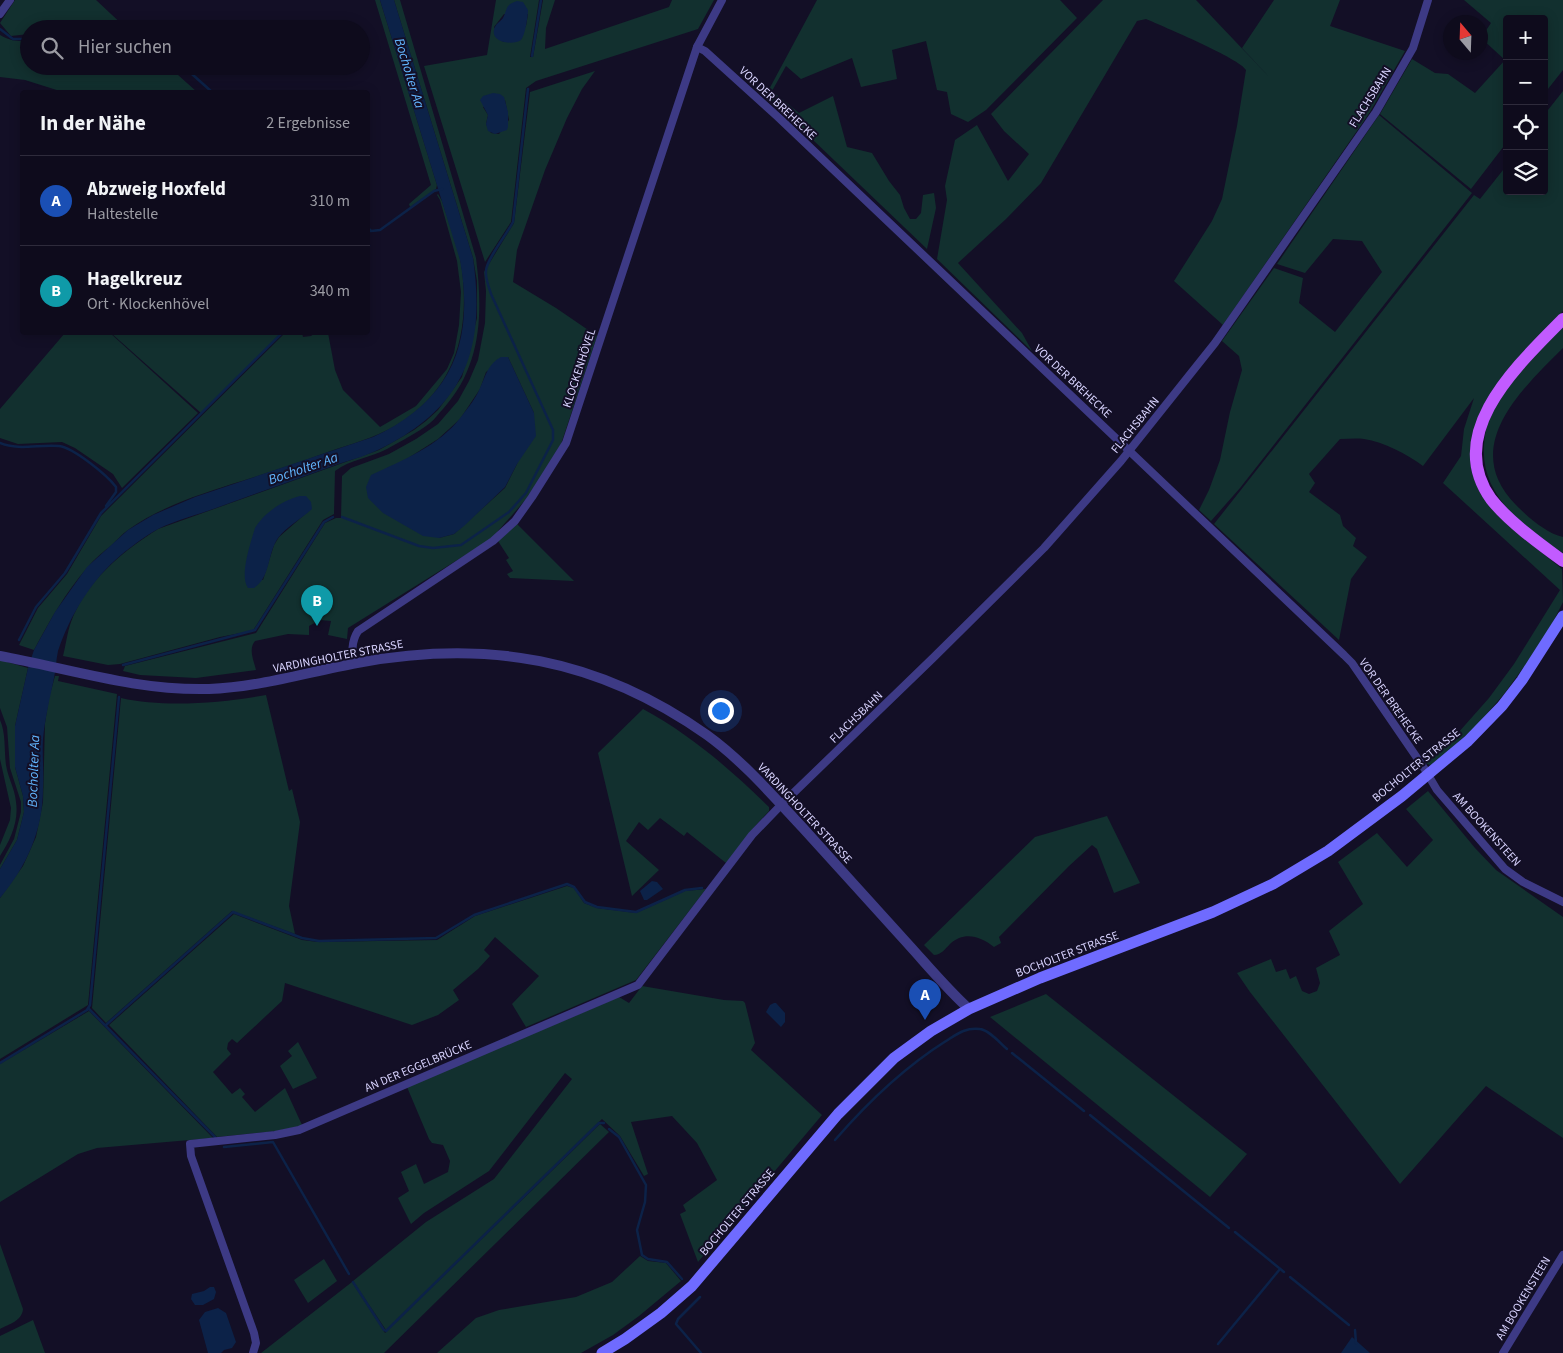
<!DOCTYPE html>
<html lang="de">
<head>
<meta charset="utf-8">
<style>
	body { margin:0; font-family:"Source Sans 3",sans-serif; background:#1c1929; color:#f1f3f6 }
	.controls { position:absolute; right:15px; top:15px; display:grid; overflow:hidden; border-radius:5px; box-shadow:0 2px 12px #0003 }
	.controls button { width:45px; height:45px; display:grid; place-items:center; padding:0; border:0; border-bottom:1px solid #2e2b3b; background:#0e0b1c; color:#f1f3f6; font:25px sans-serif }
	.compass { position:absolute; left:1443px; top:15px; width:45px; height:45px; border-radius:50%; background:#0e0b1c; box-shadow:0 2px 12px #0003; rotate:341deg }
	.you { position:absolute; left:720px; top:710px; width:18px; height:18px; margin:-12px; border:4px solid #fff; border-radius:50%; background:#1a73e8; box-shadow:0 0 0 8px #1a73e833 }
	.badge { display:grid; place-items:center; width:32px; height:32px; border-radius:50%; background:#8c9099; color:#fff; font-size:16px; font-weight:700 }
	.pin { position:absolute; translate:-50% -41px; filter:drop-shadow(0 1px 2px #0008) }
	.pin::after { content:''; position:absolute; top:26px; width:18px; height:15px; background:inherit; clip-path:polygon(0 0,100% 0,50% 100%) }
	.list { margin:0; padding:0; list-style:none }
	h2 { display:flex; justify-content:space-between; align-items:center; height:65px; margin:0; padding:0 20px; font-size:21px }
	h2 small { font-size:16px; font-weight:400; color:#9b9ba3 }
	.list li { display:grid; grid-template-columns:32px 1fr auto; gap:15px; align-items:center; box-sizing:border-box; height:90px; padding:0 20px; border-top:1px solid #2e2b3b }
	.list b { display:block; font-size:19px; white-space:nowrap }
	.list p { margin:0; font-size:16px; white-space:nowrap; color:#9b9ba3 }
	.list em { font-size:16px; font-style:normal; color:#9b9ba3 }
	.icon { flex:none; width:28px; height:28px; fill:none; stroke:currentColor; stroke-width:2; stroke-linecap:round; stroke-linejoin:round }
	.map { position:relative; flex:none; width:1563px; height:1353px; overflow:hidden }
	.search { position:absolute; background:#0e0b1c; box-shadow:0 2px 12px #0003; left:20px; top:20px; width:350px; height:55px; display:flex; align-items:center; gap:12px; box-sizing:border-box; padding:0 18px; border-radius:28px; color:#9b9ba3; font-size:19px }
	.panel { position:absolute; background:#0e0b1c; box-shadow:0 2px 12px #0003; left:20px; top:90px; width:350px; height:245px; border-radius:5px }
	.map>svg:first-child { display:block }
	.green { fill:#12302f; fill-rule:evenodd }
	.water { fill:#0c2248 }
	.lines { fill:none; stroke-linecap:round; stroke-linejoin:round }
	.stream { stroke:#0c2248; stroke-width:2.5 }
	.minor { stroke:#3d3a85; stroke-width:8 }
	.tertiary { stroke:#3d3a85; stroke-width:10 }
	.secondary { stroke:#6f6bff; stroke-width:11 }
	.primary { stroke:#c25bff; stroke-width:12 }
	.labels { text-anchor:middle; stroke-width:4; stroke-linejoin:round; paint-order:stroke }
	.street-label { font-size:12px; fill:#d9d4ff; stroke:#130f26 }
	.water-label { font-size:14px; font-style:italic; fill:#62b6ff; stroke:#130f26 }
</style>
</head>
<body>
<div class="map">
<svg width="1563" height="1353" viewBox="0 0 1563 1353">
	<rect width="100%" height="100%" fill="#130f26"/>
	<g class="green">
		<path d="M15 0H96L127 29H29V34L11 36 0 23Z"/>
		<path d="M375 0H380L437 185 436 189 410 207 409 204 431 185Z"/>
		<path d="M394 0H400L476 258C483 313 482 366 443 409 439 413 435 419 430 423 417 433 401 441 387 449 370 458 351 459 335 471L334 514 323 520 254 629 251 631 220 637 120 664 108 665 63 656C66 645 67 633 71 622 86 581 123 551 158 529L379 450 414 430 426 421 438 410 462 377 477 318V281L473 258ZM311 502V509L279 537 274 545 263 580 245 572Z"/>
		<path d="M496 0H539L530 57H533L543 0H555L546 28 545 49 669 7 672 0H714L698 29 536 81 526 88 511 222 485 262 424 66 487 55ZM504 14H528L526 26 513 42H503L494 27ZM505 100 509 120 499 134 491 133 486 124 488 115 483 107Z"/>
		<path d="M817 0H1060L1077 18 986 110 968 122 951 114 947 92 937 90 926 41 892 50 897 79 861 87 852 58 801 79 786 66 772 91 799 113 833 96 847 147 872 153 889 181 900 195 904 208 910 219H916L921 213 923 195 934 193 936 208 927 249 766 95Z"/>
		<path d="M1103 0H1196L1273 81 1242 48 1274 0H1340L1330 26 1405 51 1370 112 1223 325 1174 281 1212 221 1222 199 1237 126 1246 70C1241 59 1162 26 1146 19L1137 21 1041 183 1006 219 958 263 1022 333 1032 351 937 259 947 200 945 186 955 140 977 125 1008 181 1029 154 1004 131 991 114Z"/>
		<path d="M1464 0H1563V70L1544 94V19H1507V142L1471 189 1380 114 1412 59 1435 73 1448 74 1475 93 1505 60 1481 38 1491 23Z"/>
		<path d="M0 35C11 41 17 42 29 40V66H168L197 92H63L25 80 0 77Z"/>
		<path d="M595 71 582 89 567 118 545 170 517 250 513 282 556 308 597 336 561 444 527 498 491 539 348 628 347 639 328 635 331 621 320 620 309 626V635L288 634 255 641C248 649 254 661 256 670L196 678 140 675 123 671 125 666 256 633 325 523 336 518H341L342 476 351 468 389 454 416 439 438 424 458 401 469 381 478 360 485 323 486 291 484 272 514 223 530 92ZM508 357 534 413 517 464 505 488 454 534 439 538 387 468 402 462 438 439 460 419 480 389 486 372Z"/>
		<path d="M1563 91V311C1520 357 1436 433 1486 501 1505 527 1537 548 1562 569L1563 602 1553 622 1528 661 1504 694 1476 726 1434 764 1430 765 1425 763 1458 733 1489 698 1514 664 1560 590 1443 483 1461 456 1464 429 1474 398 1423 466C1407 454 1384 442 1364 439 1356 438 1348 439 1340 439L1309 474 1315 483 1309 492 1340 515 1343 526 1356 538 1353 546 1367 557 1351 579 1339 640 1214 524 1474 195 1480 199 1507 165V191H1544V115Z"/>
		<path d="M1379 115 1472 193 1240 488 1211 521 1199 510 1209 490 1220 460 1230 412 1242 370 1239 356 1222 341 1274 268 1303 278 1299 303 1335 332 1382 272 1362 241 1333 239 1305 273 1277 264Z"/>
		<path d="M438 194 442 201C449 223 459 247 462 270 470 335 454 391 395 426 374 438 351 444 328 452 300 462 271 472 242 481 206 492 159 507 128 530 122 534 117 540 112 545 103 552 94 559 87 568 65 593 49 622 34 650L19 645 38 608 67 574 101 516 285 333H302L303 337 311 336 315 333H328L335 370 343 390 380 427 416 406 447 369 454 353 459 325 461 292 457 261 440 200 437 195Z"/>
		<path d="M1563 326V348C1521 390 1459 447 1516 505 1528 517 1546 533 1563 537V553C1525 528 1480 496 1484 445 1485 428 1490 413 1500 398 1518 372 1541 349 1563 326Z"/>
		<path d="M110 333 198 413 122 488 113 474 75 448 62 442 18 444 0 438V409L65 333Z"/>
		<path d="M111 333H281L201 413Z"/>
		<path d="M517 524 574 581 510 578 507 574 513 571 506 560 509 558 498 541Z"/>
		<path d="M0 660 28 668 15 726V767L23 796 24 812 17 840 0 869V865L14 839 21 812V802L10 768 7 727 0 708Z"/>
		<path d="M55 676H59L58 681 117 694 88 1005 0 1059V898L23 866 36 837 43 802 45 723 49 698Z"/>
		<path d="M266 695 289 791 292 789 300 822 289 906 295 934 232 911 106 1023 92 1008 121 698C165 708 221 703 266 695Z"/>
		<path d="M643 709C691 735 730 769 769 807V811L756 825 726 863 687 832 684 836 660 818 648 830 639 822 626 841 659 870 632 896 598 753Z"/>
		<path d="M0 720C6 733 4 750 6 765 8 778 15 789 16 802 19 822 10 840 0 856V845L10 820 11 808 0 759Z"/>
		<path d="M1428 791 1475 848 1496 870 1563 917V1138L1486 1086 1400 1184 1250 992 1237 973 1271 959 1276 972 1286 969 1290 979 1296 976 1302 991 1309 994 1317 991 1320 983 1316 968 1340 955 1329 931 1363 904 1338 862 1377 833 1407 867 1433 840 1406 809Z"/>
		<path d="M1107 816 1140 883 1114 893 1097 849 1092 845 1069 866 999 937 1001 943 994 947C980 936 964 931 950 944 945 949 941 955 934 955L924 945 1035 837Z"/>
		<path d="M567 886 574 888 584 903 597 908 636 913 685 891 706 889 636 980 526 1027 512 1004 539 976 495 937 484 950 490 956 478 969 453 990 459 1000 438 1015 412 1025 285 983 282 1001 237 1043 232 1039 228 1043 227 1049 231 1054 213 1072 232 1094 240 1088 245 1094 242 1097 255 1112 285 1088 302 1125 300 1126 277 1131 217 1137 109 1025 234 914 302 940 318 942 437 940 475 916Z"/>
		<path d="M642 986 724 1000 743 1001 745 1003 755 1043 751 1050 822 1115 698 1262 680 1214 686 1211 683 1205 717 1180 697 1143 672 1116 631 1122 648 1174 644 1176 620 1136 602 1119 386 1330 353 1281 426 1222 494 1179 572 1079 565 1073 489 1171 424 1213 411 1224 398 1198 409 1191 401 1172 416 1164 424 1184 448 1172 450 1161 443 1145 432 1143 429 1139 407 1087 619 997 629 1003Z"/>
		<path d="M1046 994 1247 1154 1210 1197 990 1017Z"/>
		<path d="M89 1011 213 1138 97 1148 78 1154 0 1202V1064Z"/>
		<path d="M298 1042 317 1078 293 1089 280 1066 292 1056 288 1051Z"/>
		<path d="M600 1124 609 1132 384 1353H261L352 1282 385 1333Z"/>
		<path d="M0 1244 23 1309C22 1321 9 1324 0 1329Z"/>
		<path d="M640 1256 648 1261 666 1263 681 1281 639 1316 613 1335 581 1353H437L476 1318 499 1310 576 1297 612 1282Z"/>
		<path d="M324 1259 337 1281 308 1303 294 1280Z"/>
		<path d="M33 1320 45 1353H0V1336Z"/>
	</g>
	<g class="water">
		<path d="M380 0H394L473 258C486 349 465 407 380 449 364 457 346 461 330 467 292 481 254 494 216 508 197 515 176 520 158 529 145 536 132 546 121 555 92 579 70 615 58 651 56 660 56 669 54 678 50 698 45 718 43 739 42 755 44 772 43 788 43 830 27 866 0 898V869L17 840 24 812 23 796 15 767V726L28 668 34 650 55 612 87 567 128 530 153 515 195 497 373 437C451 401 475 343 460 260Z"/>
		<path d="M517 1 523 2 528 10C528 16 525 36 521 40 513 46 491 42 494 30 495 24 500 22 503 18 508 8 505 5 517 1Z"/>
		<path d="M493 93 500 94 504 97 508 112V127L507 130 495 134 488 131 486 124 488 115 480 100 483 96Z"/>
		<path d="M501 357H508L534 413 536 436 517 464 505 487 464 526 454 534 439 538 423 536 383 513 368 498 366 487 371 475C403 460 439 446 461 417 468 408 476 398 480 388 486 375 488 364 501 357Z"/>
		<path d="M300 496H306L311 502 312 509C301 519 286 527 278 538 267 554 271 577 254 588H248C239 576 251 542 255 528 264 513 283 500 300 496Z"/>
		<path d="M652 881 657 882 663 889 647 900H644L640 891Z"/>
		<path d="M774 1003H776L785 1013V1022L781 1027 766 1012 770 1005Z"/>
		<path d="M210 1287H214L216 1292 214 1299 203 1305H195L191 1299 192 1294 204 1291Z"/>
		<path d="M218 1308 226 1313 236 1342 232 1348 224 1350 221 1353H208L199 1320 205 1312Z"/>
		<path d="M1352 1337 1370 1353H1341Z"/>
	</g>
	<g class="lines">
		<g class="stream">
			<path d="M0 29 13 39H29"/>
			<path d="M532 56 541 0"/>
			<path d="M183 66 212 92"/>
			<path d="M368 228 371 231 380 230 434 191 442 189"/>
			<path d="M368 241 369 246 368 248"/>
			<path d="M0 443C19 451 39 444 59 446 74 448 107 475 116 487V492L106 506"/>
			<path d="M342 517 419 546 433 548 461 545 509 512 526 493 553 440V430L491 294C489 287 485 278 486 271 486 260 507 234 513 222L528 89"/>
			<path d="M19 640 36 607 65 573 101 513 283 332"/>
			<path d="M123 665 255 630 324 522 333 517"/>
			<path d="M88 1008 215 1137"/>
			<path d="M106 1025 233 912 302 938 319 941 436 938 474 915 567 884 574 887 585 902 597 907 636 912 685 890 702 888"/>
			<path d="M1012 1053 1084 1111"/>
			<path d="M0 1063 87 1010 90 1005 119 697"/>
			<path d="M1090 1115 1229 1228"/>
			<path d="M609 1129 619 1137 646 1185 645 1202 637 1230 642 1255 648 1259 667 1262 682 1279"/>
			<path d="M835 1140C868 1102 903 1068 946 1041 957 1034 966 1027 980 1029 989 1030 1000 1043 1007 1049"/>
			<path d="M224 1147 273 1142 349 1274"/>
			<path d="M1235 1232 1284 1272"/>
			<path d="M1290 1277 1349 1325"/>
			<path d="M353 1282 384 1330 386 1331 599 1123H604"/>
			<path d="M700 1297 678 1319 676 1324 701 1353"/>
			<path d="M1355 1330 1356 1343"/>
			<path d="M1218 1344 1280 1269"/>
		</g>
		<g class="minor">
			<path d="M0 14 10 0"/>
			<path d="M697 47 705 51 778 117 1344 655 1352 663 1424 768 1437 790 1505 869 1523 882 1563 902"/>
			<path d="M354 664C352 652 351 642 358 631L493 541 515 521 532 497 566 443 697 47 722 0"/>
			<path d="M253 1353 256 1343 254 1333 191 1156 190 1144 275 1135 299 1130 638 985 752 835 781 805 933 658 1044 548 1121 461 1215 343 1376 112 1413 48 1428 0"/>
			<path d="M1503 1353 1563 1255"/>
		</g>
		<path class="tertiary" d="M0 656C70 669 137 691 209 689 260 687 308 672 357 663 487 639 598 658 707 735 743 761 773 796 803 828 838 867 873 905 908 944 928 966 947 989 969 1009"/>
		<path class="secondary" d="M602 1353 625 1339 661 1313 692 1286 838 1114 894 1058 931 1031 969 1009 1040 978 1213 912 1273 884 1328 851 1402 796 1468 741 1502 706 1522 680 1563 616"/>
		<path class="primary" d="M1563 319C1520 363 1443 432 1491 499 1508 521 1541 545 1563 561"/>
	</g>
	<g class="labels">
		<g class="street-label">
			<text transform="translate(1370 97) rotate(-58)" y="4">FLACHSBAHN</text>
			<text transform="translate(778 103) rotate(43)" y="4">VOR DER BREHECKE</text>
			<text transform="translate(579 368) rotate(-72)" y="4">KLOCKENHÖVEL</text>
			<text transform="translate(1073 381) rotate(43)" y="4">VOR DER BREHECKE</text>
			<text transform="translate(1135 425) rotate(-51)" y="4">FLACHSBAHN</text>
			<text transform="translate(338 656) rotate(-11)" y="4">VARDINGHOLTER STRASSE</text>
			<text transform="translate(1391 701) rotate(55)" y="4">VOR DER BREHECKE</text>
			<text transform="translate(856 717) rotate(-44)" y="4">FLACHSBAHN</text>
			<text transform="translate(1416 765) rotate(-39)" y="4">BOCHOLTER STRASSE</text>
			<text transform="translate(805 813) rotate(47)" y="4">VARDINGHOLTER STRASSE</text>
			<text transform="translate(1487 829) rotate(48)" y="4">AM BOOKENSTEEN</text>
			<text transform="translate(1067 954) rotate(-21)" y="4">BOCHOLTER STRASSE</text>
			<text transform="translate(418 1066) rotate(-23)" y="4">AN DER EGGELBRÜCKE</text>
			<text transform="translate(737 1212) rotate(-50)" y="4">BOCHOLTER STRASSE</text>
			<text transform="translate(1523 1298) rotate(-59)" y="4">AM BOOKENSTEEN</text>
		</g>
		<g class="water-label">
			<text transform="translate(410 73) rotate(73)" y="5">Bocholter Aa</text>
			<text transform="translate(303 468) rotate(-19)" y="5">Bocholter Aa</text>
			<text transform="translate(33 771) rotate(-88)" y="5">Bocholter Aa</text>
		</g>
	</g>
</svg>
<div class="controls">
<button>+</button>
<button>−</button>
<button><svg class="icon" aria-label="locate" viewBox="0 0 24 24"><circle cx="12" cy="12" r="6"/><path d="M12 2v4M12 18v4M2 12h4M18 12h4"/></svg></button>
<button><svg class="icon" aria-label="layers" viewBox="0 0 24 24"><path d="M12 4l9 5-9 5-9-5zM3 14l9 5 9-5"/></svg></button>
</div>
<svg class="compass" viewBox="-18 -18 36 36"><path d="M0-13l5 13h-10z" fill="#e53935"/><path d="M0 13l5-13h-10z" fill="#9b9ba3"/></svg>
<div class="you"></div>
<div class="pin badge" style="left:925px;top:1020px;background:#1a4fb4">A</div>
<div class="pin badge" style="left:317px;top:626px;background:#0f9aa8">B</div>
<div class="search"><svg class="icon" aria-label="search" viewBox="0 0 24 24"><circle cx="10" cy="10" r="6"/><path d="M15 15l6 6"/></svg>Hier suchen</div>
<section class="panel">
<h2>In der Nähe<small>2 Ergebnisse</small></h2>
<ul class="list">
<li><span class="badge" style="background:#1a4fb4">A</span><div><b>Abzweig Hoxfeld</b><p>Haltestelle</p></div><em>310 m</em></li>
<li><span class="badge" style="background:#0f9aa8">B</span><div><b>Hagelkreuz</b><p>Ort · Klockenhövel</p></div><em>340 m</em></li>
</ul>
</section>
</div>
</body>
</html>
